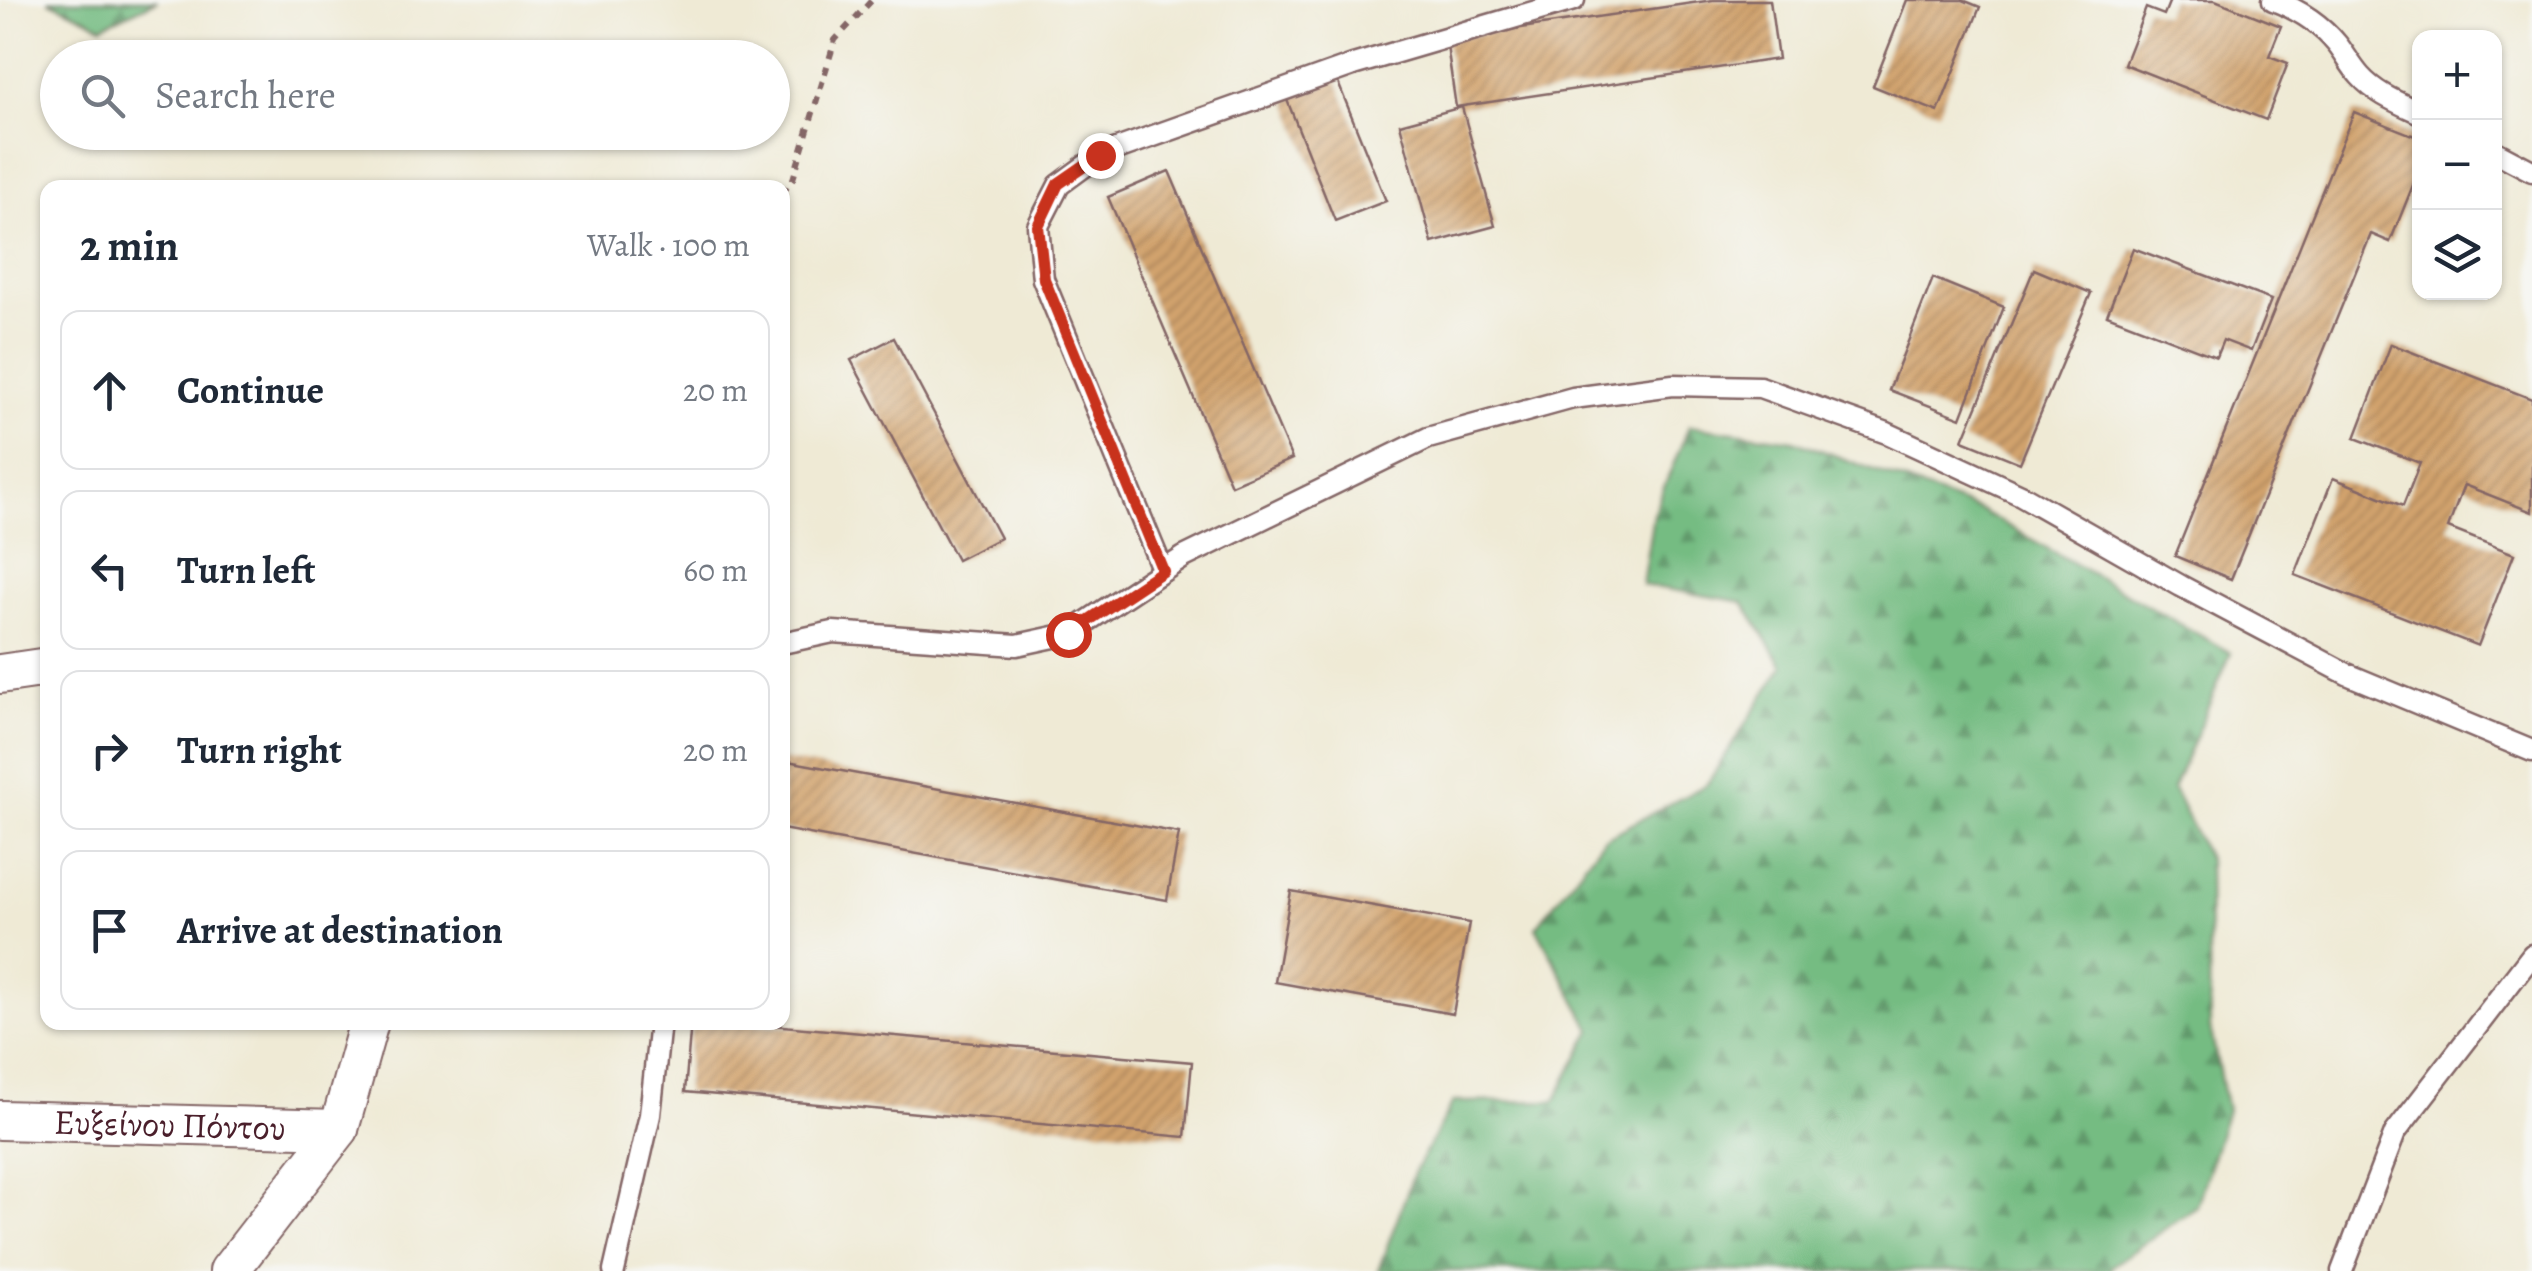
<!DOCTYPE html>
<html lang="en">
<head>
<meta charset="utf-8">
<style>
	body { margin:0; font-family:Alegreya,serif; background:#f2f2f3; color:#1f2937 }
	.controls { position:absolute; right:30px; top:30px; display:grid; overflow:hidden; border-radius:20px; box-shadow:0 2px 8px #0004 }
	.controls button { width:90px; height:90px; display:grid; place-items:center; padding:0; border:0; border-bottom:2px solid #e0e1e3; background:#fff; color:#1f2937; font:50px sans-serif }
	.stop { position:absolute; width:30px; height:30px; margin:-22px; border:8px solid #c8321e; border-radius:50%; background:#fff }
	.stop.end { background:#c8321e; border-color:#fff; box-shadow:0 2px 10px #0008 }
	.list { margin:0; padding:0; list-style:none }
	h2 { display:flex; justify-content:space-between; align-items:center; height:130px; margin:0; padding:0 40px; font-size:42px }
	h2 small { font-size:32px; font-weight:400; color:#747a83 }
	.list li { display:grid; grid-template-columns:65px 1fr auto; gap:30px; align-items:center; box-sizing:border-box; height:160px; margin:0 20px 20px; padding:0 20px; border:2px solid #e0e1e3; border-radius:20px }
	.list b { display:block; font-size:38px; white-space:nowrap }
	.list em { font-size:32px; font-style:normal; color:#747a83 }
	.icon { flex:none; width:55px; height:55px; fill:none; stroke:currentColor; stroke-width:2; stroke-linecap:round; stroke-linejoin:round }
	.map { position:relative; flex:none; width:2532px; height:1271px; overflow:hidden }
	.search { position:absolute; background:#fff; box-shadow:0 2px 8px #0004; left:40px; top:40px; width:750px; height:110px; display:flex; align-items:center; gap:25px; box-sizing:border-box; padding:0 35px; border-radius:55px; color:#747a83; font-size:38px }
	.panel { position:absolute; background:#fff; box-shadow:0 2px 8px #0004; left:40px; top:180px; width:750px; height:850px; border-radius:20px }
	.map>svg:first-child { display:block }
	.forest { fill:url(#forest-firs); stroke:#5f6e56; stroke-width:2.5 }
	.building { fill:url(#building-hatch) }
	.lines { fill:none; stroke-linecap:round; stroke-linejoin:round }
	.service-casing { stroke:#846666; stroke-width:25 }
	.minor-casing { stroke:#846666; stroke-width:42 }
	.path { stroke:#846666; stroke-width:6; stroke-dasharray:8 8; stroke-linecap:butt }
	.service { stroke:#fff; stroke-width:20 }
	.minor { stroke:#fff; stroke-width:38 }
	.route { stroke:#c8321e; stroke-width:12 }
	.labels { text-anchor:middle; stroke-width:10; stroke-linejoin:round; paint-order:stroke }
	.street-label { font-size:35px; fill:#4a1f2b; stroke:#f6f6f2 }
</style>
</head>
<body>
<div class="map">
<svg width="2532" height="1271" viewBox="0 0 2532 1271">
	<defs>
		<pattern id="forest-firs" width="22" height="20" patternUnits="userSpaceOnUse" patternTransform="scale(2.5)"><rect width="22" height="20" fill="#74bc82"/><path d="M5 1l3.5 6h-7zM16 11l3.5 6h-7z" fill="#61986b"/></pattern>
		<pattern id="building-hatch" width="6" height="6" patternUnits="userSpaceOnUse" patternTransform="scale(2.5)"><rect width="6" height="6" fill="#d1a36d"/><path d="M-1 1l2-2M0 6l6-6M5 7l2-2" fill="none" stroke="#ac845a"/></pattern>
	</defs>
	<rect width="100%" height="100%" fill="#f6f6f2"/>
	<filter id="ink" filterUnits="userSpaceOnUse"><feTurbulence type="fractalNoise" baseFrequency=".01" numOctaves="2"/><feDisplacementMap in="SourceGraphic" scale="20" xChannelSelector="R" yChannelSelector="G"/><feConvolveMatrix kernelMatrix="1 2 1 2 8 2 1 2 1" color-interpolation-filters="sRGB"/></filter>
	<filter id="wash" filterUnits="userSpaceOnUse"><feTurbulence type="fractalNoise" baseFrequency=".0048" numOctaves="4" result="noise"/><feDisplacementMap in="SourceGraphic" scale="40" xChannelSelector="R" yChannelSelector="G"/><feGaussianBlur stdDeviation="2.25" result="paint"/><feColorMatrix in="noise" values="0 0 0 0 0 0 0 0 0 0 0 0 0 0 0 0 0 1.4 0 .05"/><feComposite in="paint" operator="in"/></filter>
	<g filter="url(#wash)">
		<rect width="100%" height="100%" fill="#efead5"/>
		<g class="forest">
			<path d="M48 0H158L102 26Z"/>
			<path d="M1689 426 1794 440 1980 510 2231 653 2173 789 2208 859 2210 1027 2227 1110 2197 1206 2112 1266 2110 1271H1378L1414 1173 1453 1102 1555 1101 1592 1030 1536 927 1604 839 1707 784 1783 666 1743 602 1642 585 1653 514Z"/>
		</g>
		<g id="blocks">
			<g class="building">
				<path d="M1713 0H1770L1778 59 1456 107 1446 39Z"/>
				<path d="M1907 0H1963L1980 7 1938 112 1873 86Z"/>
				<path d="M2170 0H2215L2281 26 2269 56 2288 63 2266 120 2124 64 2146 8 2164 15Z"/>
				<path d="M1337 80 1386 201 1335 221 1287 100Z"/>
				<path d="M1462 107 1495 226 1432 243 1400 124Z"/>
				<path d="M2354 112 2420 138V168L2390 242 2371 234 2231 579 2175 556Z"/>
				<path d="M1169 171 1292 459 1231 485 1108 197Z"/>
				<path d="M2133 248 2271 300 2251 351 2223 340 2216 357 2107 315Z"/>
				<path d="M2034 269 2091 293 2020 463 1963 440Z"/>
				<path d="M1933 278 2004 307 1961 418 1889 390Z"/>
				<path d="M894 338 1000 538 957 560 851 360Z"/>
				<path d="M2391 344 2532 399V512L2464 485 2448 528 2514 554 2478 646 2295 575 2333 478 2403 506 2420 463 2355 438Z"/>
				<path d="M782 760 1179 833 1167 900 782 829Z"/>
				<path d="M1291 891 1469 923 1453 1014 1275 982Z"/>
				<path d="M691 1022H737L1192 1062 1185 1137 685 1092Z"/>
			</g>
		</g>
	</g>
	<g filter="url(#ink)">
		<use href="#blocks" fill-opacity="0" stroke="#846666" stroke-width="2.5"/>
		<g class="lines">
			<defs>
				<g id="service">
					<path d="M2273 0C2297 9 2320 23 2337 44 2345 54 2351 66 2360 76 2376 94 2399 103 2420 113"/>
					<path d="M2494 151 2532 171"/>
					<path d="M1163 571 1043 279 1038 226 1059 185 1100 155 1353 65 1574 0"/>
					<path d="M782 643 833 632 1017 645 1068 634 1184 557 1428 438 1573 398 1673 385 1760 387 1887 433 2021 495 2181 586 2347 674 2532 751"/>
					<path d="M614 1271 650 1115 660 1022"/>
					<path d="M2342 1271 2395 1133 2532 955"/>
				</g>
				<g id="minor">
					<path d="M0 674 48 667"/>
					<path id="s1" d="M0 1120 339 1129"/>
					<path d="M229 1271 339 1129 369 1022"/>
				</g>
			</defs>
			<use href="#service" class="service-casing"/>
			<use href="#minor" class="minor-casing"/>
			<path class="path" d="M782 193 793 179 835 40 872 0"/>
			<use href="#service" class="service"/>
			<use href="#minor" class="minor"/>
		</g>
	</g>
	<g class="lines" filter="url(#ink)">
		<path class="route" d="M1068 634 1163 571 1044 279 1038 226 1058 184 1100 155"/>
	</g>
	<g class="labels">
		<g class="street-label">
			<text dy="12" stroke="none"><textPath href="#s1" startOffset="170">Ευξείνου Πόντου</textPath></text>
		</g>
	</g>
</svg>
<div class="controls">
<button>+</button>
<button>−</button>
<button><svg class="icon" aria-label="layers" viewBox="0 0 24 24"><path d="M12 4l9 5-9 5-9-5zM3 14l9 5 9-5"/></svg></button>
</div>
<div class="stop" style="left:1068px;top:634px"></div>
<div class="stop end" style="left:1100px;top:155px"></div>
<div class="search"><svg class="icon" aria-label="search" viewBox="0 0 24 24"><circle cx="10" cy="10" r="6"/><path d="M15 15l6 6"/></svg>Search here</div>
<section class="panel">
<h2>2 min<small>Walk · 100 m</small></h2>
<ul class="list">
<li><svg class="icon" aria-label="ahead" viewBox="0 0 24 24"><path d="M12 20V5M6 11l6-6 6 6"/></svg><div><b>Continue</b></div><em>20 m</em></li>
<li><svg class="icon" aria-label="left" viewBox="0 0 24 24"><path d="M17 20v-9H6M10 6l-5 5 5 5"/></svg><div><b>Turn left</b></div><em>60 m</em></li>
<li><svg class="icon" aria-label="right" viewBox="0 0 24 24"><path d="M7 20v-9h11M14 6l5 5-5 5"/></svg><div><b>Turn right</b></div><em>20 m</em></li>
<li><svg class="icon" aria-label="arrive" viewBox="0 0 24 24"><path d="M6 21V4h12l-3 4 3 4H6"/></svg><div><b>Arrive at destination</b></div></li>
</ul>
</section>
</div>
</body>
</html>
